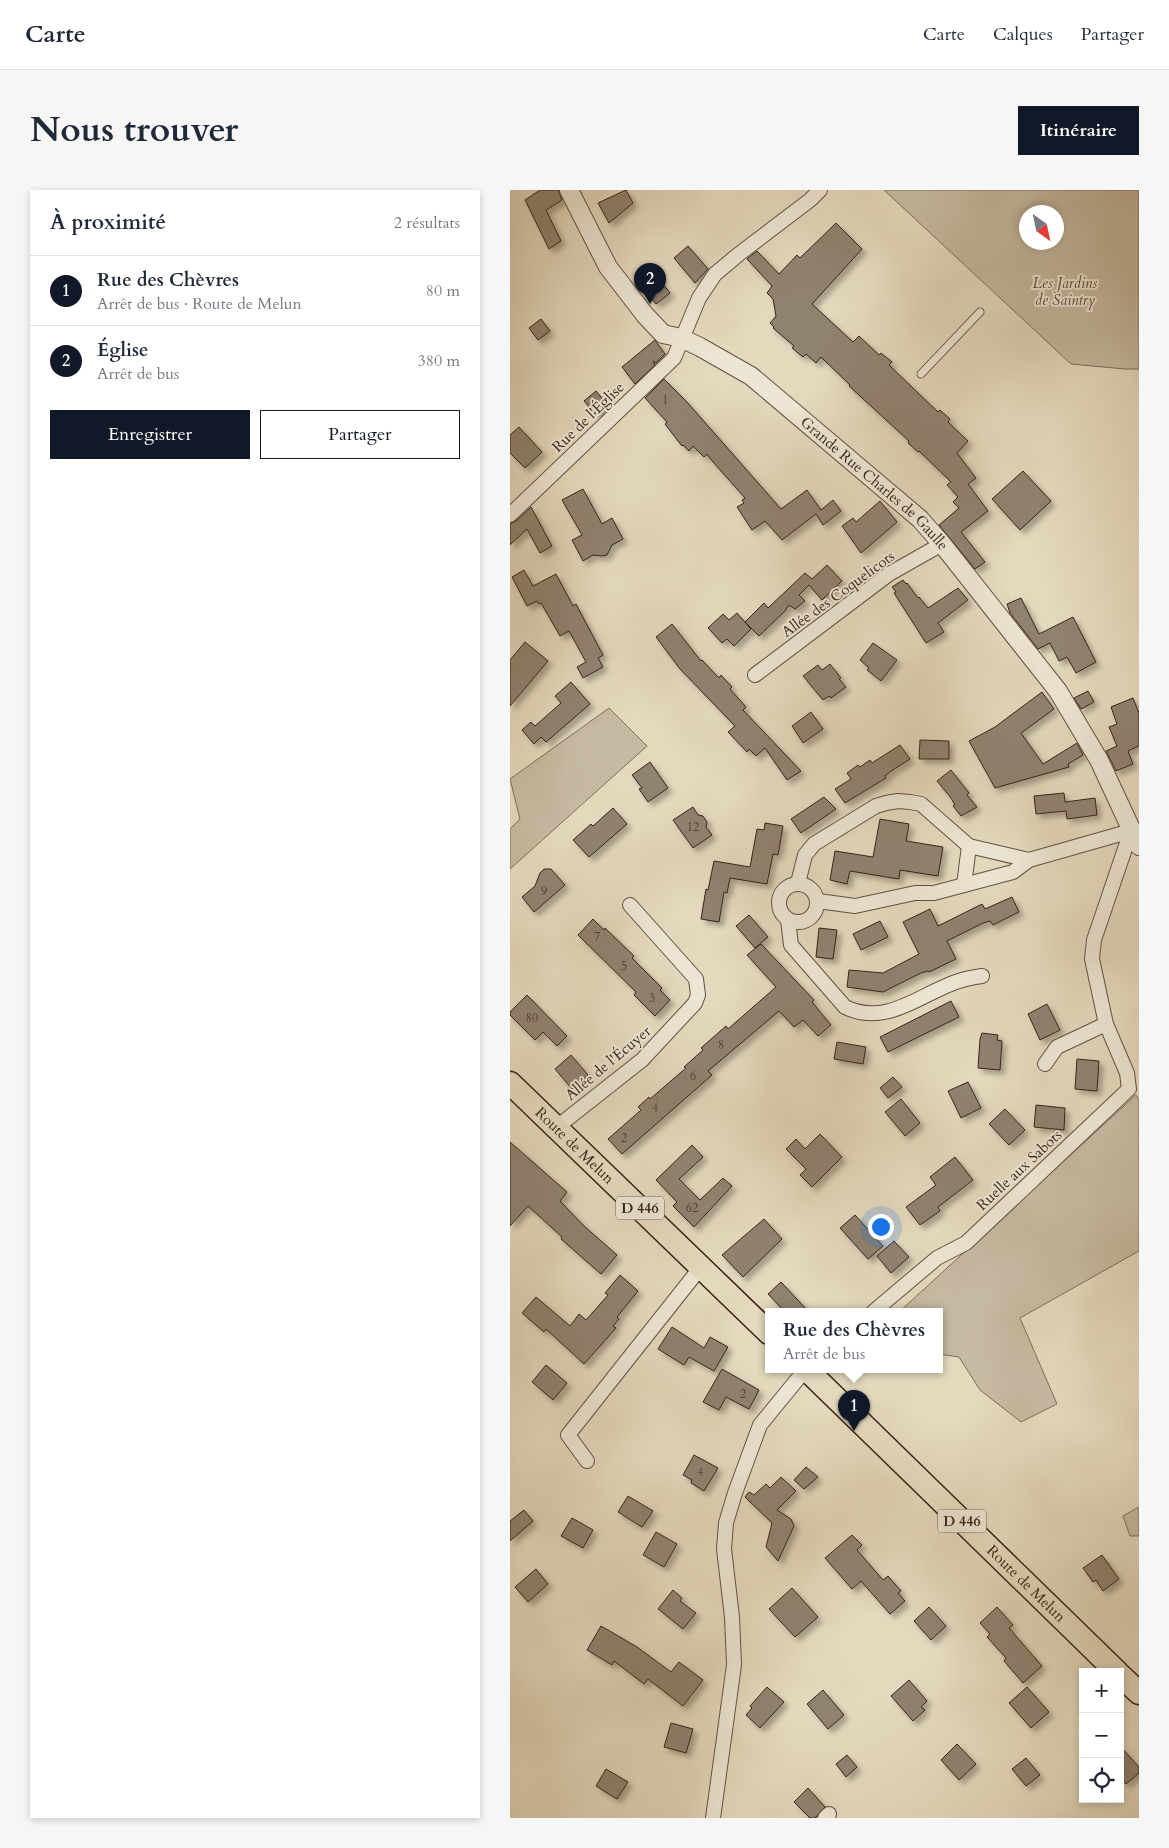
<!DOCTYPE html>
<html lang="fr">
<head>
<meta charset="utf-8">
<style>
	body { margin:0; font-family:Cardo,serif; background:#f6f6f7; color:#1f2937 }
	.controls { position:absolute; right:15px; bottom:15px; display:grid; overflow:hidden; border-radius:0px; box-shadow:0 2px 8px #0003 }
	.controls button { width:45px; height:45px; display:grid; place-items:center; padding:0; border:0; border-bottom:1px solid #e0e1e3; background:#fff; color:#1f2937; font:25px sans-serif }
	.compass { position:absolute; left:509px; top:15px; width:45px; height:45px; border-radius:50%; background:#fff; box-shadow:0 2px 8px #0003; rotate:147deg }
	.you { position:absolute; left:370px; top:1036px; width:18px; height:18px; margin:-12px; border:4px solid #fff; border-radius:50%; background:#1a73e8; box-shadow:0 0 0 8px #1a73e833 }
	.badge { display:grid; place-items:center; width:32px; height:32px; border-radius:50%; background:#111827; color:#fff; font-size:16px; font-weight:700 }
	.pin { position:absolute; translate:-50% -41px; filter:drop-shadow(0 1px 2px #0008) }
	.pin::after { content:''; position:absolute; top:26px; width:18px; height:15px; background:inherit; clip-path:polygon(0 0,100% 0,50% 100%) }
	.popup { position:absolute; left:255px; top:1118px; width:178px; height:65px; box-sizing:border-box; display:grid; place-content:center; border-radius:0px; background:#fff; filter:drop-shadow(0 1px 4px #0005); font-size:16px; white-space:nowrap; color:#747a83 }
	.popup b { font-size:19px; color:#1f2937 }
	.popup::after { content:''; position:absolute; left:50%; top:100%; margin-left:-10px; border:10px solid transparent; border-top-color:#fff }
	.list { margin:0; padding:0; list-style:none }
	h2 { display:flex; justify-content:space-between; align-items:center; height:65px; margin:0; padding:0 20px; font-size:21px }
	h2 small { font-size:16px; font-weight:400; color:#747a83 }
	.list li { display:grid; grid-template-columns:32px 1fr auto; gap:15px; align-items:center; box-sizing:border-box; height:70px; padding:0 20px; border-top:1px solid #e0e1e3 }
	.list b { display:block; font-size:19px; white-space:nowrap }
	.list p { margin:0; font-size:16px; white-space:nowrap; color:#747a83 }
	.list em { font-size:16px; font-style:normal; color:#747a83 }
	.actions { display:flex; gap:10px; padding:15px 20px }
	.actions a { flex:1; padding:11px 0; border:1px solid #111827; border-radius:0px; text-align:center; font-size:18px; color:#111827 }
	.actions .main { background:#111827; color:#fff }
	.icon { flex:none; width:28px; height:28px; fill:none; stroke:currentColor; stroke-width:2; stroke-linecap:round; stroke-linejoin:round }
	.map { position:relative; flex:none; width:629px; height:1628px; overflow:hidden; border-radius:0px }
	header { display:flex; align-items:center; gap:30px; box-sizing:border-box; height:70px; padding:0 25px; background:#fff; border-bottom:1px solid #e0e1e3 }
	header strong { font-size:24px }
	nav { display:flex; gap:28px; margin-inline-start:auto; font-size:18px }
	.intro { display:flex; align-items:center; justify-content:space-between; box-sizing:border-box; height:120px; padding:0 30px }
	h1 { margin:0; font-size:35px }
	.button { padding:12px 22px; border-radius:0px; background:#111827; color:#fff; font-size:18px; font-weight:700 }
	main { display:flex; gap:30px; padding:0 30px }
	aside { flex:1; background:#fff; border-radius:0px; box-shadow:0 2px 8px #0003 }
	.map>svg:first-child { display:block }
	.green { fill:#c6baa1; stroke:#7e6e5e; fill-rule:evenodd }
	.building { fill:#90826f; stroke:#36231a; filter:url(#shadow) }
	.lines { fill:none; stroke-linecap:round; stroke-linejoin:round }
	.service-casing { stroke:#625043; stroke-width:9 }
	.minor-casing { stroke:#625043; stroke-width:16 }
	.tertiary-casing { stroke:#625043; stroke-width:20 }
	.primary-casing { stroke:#36231a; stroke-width:25 }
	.service { stroke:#ede6d4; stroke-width:7 }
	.minor { stroke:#ede6d4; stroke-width:14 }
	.tertiary { stroke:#ede6d4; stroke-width:18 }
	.primary { stroke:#e4d9bd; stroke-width:22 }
	.labels { text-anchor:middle; stroke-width:4; stroke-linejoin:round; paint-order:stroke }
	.number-label { font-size:12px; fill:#4c3b2f }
	.shield { fill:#ede6d4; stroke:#6d5e52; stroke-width:1 }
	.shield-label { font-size:14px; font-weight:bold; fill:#36231a }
	.park-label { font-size:15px; font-style:italic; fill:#5a493c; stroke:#ede6d4 }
	.street-label { font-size:15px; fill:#36231a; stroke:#ede6d4 }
</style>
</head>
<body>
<header>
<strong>Carte</strong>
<nav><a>Carte</a><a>Calques</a><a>Partager</a></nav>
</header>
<div class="intro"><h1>Nous trouver</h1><a class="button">Itinéraire</a></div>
<main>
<aside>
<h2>À proximité<small>2 résultats</small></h2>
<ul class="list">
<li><span class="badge">1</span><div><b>Rue des Chèvres</b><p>Arrêt de bus · Route de Melun</p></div><em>80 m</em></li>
<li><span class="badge">2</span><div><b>Église</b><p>Arrêt de bus</p></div><em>380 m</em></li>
</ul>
<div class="actions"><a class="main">Enregistrer</a><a>Partager</a></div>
</aside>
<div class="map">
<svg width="629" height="1628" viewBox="0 0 629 1628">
	<defs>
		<filter id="shadow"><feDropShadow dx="4.5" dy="4.5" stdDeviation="2.5" flood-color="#0004"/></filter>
	</defs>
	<rect width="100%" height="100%" fill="#e4d9bd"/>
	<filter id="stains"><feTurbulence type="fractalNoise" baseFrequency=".004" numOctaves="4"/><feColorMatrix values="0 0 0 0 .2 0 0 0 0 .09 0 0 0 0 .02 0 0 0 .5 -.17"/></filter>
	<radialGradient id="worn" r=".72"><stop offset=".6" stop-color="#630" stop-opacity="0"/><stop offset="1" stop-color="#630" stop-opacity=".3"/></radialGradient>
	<g class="green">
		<path d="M374 0H629V179H615L561 174ZM516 22H546V52H516Z"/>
		<path d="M99 518 137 556 0 679V639L10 629 0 589Z"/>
		<path d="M626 905 629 910V1061L510 1128 547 1214 511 1232 470 1200 449 1167 429 1164V1122H389Z"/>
		<path d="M629 1317V1346H620L613 1326Z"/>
	</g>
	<g class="building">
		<path d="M30 0H48L52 10 36 20 51 51 39 59 15 10Z"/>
		<path d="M116 0 123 13 99 33 88 13Z"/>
		<path d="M326 33 352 59 302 114 343 152 349 146 369 165 371 163 382 172 379 175 428 222 430 220 440 229 438 232 458 251 447 263 466 288 458 294 478 321 451 342 475 372 465 379 429 335 449 318 443 312 448 307 437 295 441 292 409 261 408 262 398 253 399 251 339 196 340 195 311 167 306 173 296 164 293 167 282 158 284 156 263 138 264 137 260 133 266 126 263 109 257 103 262 96 237 69 247 61 269 84 287 65 290 68Z"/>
		<path d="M178 56 198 79 185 93 164 68Z"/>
		<path d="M144 83 160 103 146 114 130 94Z"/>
		<path d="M31 129 40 141 28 150 19 138Z"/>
		<path d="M145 150 155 164 146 173 143 171 145 175 125 194 112 177Z"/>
		<path d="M154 189 177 212 271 319 297 300 311 320 323 310 331 321 313 335 306 324 272 350 255 331 242 340 227 317 234 313 232 310 235 308 203 272 197 264 194 267 183 256 179 261 173 255 172 256 155 234 157 232 135 208Z"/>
		<path d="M86 201 99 217 87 226 74 211Z"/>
		<path d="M9 237 32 262 15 278 0 263V245Z"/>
		<path d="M513 281 541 311 510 340 482 309Z"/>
		<path d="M73 299 92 334 102 328 113 349 102 355 97 365 92 366 83 365 73 371 62 350 72 345 52 310Z"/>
		<path d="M370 311 387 332 351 363 332 336 343 328 346 332Z"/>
		<path d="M21 317 42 356 30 363 17 339 0 355V334L6 331Z"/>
		<path d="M317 375 332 391 312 410 299 395 289 405 295 411 285 419 279 415 276 419V420L249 446 235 432 254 413 258 418 295 383 302 389Z"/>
		<path d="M14 380 23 396 46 384 63 416 66 414 93 465 88 468 93 477 73 488 67 477 76 472 59 441 50 446 31 413 29 414 27 411 17 416 2 387Z"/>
		<path d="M393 390 396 394 397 393 408 408 409 407 418 418 448 398 458 410 428 433 434 442 416 453 384 403 386 402 382 397Z"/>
		<path d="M511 408 529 444 563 427 586 472 566 483 557 467 549 471 540 453 528 459 500 423 497 414Z"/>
		<path d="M227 423 241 439 224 456 217 449 212 453 198 438 213 424 219 430Z"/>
		<path d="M162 434 191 471 192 470 209 488 211 485 222 497 220 499 236 517 233 520 291 581 277 590 255 558 246 566 239 559 237 562 218 542 225 536 170 479 146 447Z"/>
		<path d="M15 452 38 471 0 516V470Z"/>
		<path d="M363 453 387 470 371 491 357 480 359 478 350 470Z"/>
		<path d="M320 474 331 488 329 489 336 497 321 508 319 506 313 510 293 486 308 475 312 480Z"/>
		<path d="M61 492 80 514 36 552 31 547 24 554 12 540 21 532 25 536 51 513 45 506Z"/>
		<path d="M578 501 584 512 571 519 564 508Z"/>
		<path d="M532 502 544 519 511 543 533 574 567 553 573 565 558 574 559 577 485 598 459 551 485 537Z"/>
		<path d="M623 508 629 523V556L618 561 623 574 606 581 596 561 607 556 599 537 607 534 601 517Z"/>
		<path d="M301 522 313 539 293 553 282 536Z"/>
		<path d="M410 550 439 551V569H409Z"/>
		<path d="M390 555 400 569 381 581 375 586 376 588 335 613 325 599 341 589 337 583 348 575 350 577 360 570 362 573Z"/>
		<path d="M140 572 158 598 138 612 129 599 132 598 122 585Z"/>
		<path d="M441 580 459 603 457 605 467 617 451 626 443 616 445 615 441 608 427 591Z"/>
		<path d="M554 603 555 612 585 608 587 625 557 629 556 621 526 624 524 606Z"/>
		<path d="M314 607 326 619 291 643 281 629Z"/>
		<path d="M183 617 188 625 193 626 197 632 196 637 202 645 183 658 163 630Z"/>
		<path d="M103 618 117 634 79 667 63 650 81 634 83 636Z"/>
		<path d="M370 629 399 634 396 651 433 657 428 686 390 680 389 689 340 681 337 694 320 690 325 661 363 667Z"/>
		<path d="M255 633 273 636 268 665 263 664 257 694 220 688 217 703 214 702 209 732 191 729 196 699 198 700 204 671 240 677 247 639 254 640Z"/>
		<path d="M34 679H41L55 695 24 722 12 707 25 696 30 683Z"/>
		<path d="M502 707 509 722 483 735 480 731 473 733 437 751 446 769 419 782 418 781 411 783 373 802 337 797 339 780 373 783 409 764 393 732 420 719 428 736 472 714 475 719Z"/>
		<path d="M239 725 258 747 245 758 226 736Z"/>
		<path d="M83 729 94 740 95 738 124 766 122 768 152 798 150 800 160 810 145 826 124 805 126 802 68 745Z"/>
		<path d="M370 731 378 747 351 760 343 744Z"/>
		<path d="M309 738 327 740 323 769 306 767Z"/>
		<path d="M251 754 304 810 302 812 321 835 308 846 293 830 284 837 269 821 198 881 202 885 112 964 98 949 131 920 128 917 139 907 140 909 176 878 174 877 193 860 191 858 216 836 218 839 266 797 237 765Z"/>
		<path d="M17 805 57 846 47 856 33 842 25 850 0 825V822Z"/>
		<path d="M441 811 449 827 378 862 370 847Z"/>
		<path d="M537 814 550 840 530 850 518 824Z"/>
		<path d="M472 843 488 845 487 850 492 851 490 880 468 878 470 849Z"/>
		<path d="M327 852 356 857 353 874 324 869Z"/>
		<path d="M61 865 78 885 62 899 45 879Z"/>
		<path d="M567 869 589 871 587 901 565 899Z"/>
		<path d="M383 887 392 897 378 908 370 898Z"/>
		<path d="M458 892 471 918 451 928 438 901Z"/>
		<path d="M391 909 410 933 395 946 375 922Z"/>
		<path d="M526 915 555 918 554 940 524 937Z"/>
		<path d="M495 919 515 940 499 955 479 934Z"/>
		<path d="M310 944 332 967 302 997 290 985 296 979 276 959 286 949 295 959Z"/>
		<path d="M0 952 57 1002 50 1011 74 1036 107 1065 91 1084 51 1049 52 1047 18 1016 0 1036Z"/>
		<path d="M182 955 193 967 169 989 190 1010 213 988 222 996 184 1037 163 1016 167 1012 146 990Z"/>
		<path d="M445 967 463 990 428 1017 430 1021 410 1035 396 1017 426 995 420 987Z"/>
		<path d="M345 1025 373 1056 358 1069 330 1038Z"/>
		<path d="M254 1029 272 1049 233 1087 212 1065Z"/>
		<path d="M384 1051 399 1067 381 1083 367 1066Z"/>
		<path d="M110 1085 128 1101 107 1127 109 1129 103 1136 106 1138 74 1174 36 1139 34 1142 12 1123 26 1107 60 1136 69 1124 76 1130 98 1105 95 1103Z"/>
		<path d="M271 1092 299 1122H275L258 1104Z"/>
		<path d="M162 1137 194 1158 200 1147 218 1157 204 1181 179 1167 174 1175 148 1159Z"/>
		<path d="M36 1175 57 1193 43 1210 22 1192Z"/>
		<path d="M212 1179 249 1200 239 1219 216 1207 209 1220 193 1212Z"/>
		<path d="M184 1265 208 1278 194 1301 181 1293 182 1290 173 1285Z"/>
		<path d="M296 1277 308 1287 294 1299 284 1290Z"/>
		<path d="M271 1287 286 1301 267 1320 281 1329 284 1336 268 1371 256 1357 262 1333 235 1307 239 1302 244 1305 256 1294 260 1298Z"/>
		<path d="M118 1306 143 1321 132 1337 108 1322Z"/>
		<path d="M14 1320 23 1331 0 1351V1331Z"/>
		<path d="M62 1328 83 1340 73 1358 51 1346Z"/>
		<path d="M146 1342 167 1354 154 1377 133 1365Z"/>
		<path d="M342 1345 352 1355 347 1360 373 1390 378 1386 391 1401 388 1403 395 1411 380 1424 351 1391 342 1399 315 1368Z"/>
		<path d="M592 1365 609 1389 593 1401 586 1390 583 1392 573 1378Z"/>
		<path d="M26 1379 38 1394 18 1412 5 1397Z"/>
		<path d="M282 1398 308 1427 285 1447 259 1419Z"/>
		<path d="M163 1400 172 1408 170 1411 186 1423 173 1439 148 1419Z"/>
		<path d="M419 1417 436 1436 421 1450 404 1431Z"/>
		<path d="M487 1417 503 1435 499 1438 532 1476 513 1493 494 1471 496 1468 477 1447 480 1444 470 1433Z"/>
		<path d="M91 1436 127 1457 161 1482 169 1472 193 1490 173 1516 138 1489 134 1494 104 1471 102 1475 77 1460Z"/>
		<path d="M399 1490 417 1511 411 1517 415 1520 403 1531 381 1506Z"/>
		<path d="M257 1497 274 1512 250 1538 236 1525 242 1518 240 1516Z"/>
		<path d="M517 1497 539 1522 521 1538 499 1513Z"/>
		<path d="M313 1500 334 1525 318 1539 297 1514Z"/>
		<path d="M161 1533 183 1539 176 1563 154 1557Z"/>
		<path d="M447 1554 466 1574 449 1590 431 1570Z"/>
		<path d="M610 1556 629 1577V1583L616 1594 610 1587Z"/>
		<path d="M337 1565 347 1577 336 1587 326 1574Z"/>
		<path d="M516 1568 530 1585 516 1596 502 1579Z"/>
		<path d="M96 1579 118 1592 107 1609 86 1596Z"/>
		<path d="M298 1598 315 1617 305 1628H300L284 1612Z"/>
	</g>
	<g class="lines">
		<defs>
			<path id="service" d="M411 184 470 122"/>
			<g id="minor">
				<path d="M0 325 164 168 189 108 205 84 229 64 300 10 310 0"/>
				<path d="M245 485 379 384 432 354"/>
				<path d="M288 693 295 665 304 654 366 616 376 613 388 611 400 612 411 614 459 656 519 670 621 641"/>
				<circle cx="288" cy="713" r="19"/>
				<path d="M454 695 459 656"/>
				<path d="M308 711 345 716 405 703H424L503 682 519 670"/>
				<path d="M278 730 281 755 335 817C378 838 413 801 452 790 459 788 465 787 472 786"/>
				<path d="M535 874 547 857 596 834"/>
				<path d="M47 937 132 870 185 813 188 805 186 789 120 715"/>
				<path d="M363 1122 427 1068 456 1053 619 899 617 883 596 834 582 769 584 750 621 641"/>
				<path d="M77 1271 58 1245 191 1077"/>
				<path d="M203 1628 224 1475 222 1427 214 1359 216 1333 225 1303 250 1235 295 1180"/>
				<path d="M315 1628 319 1624"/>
			</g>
			<g id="tertiary">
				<path id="s1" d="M59 0 98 77 135 125 153 144 171 148 190 157 241 186 410 329 432 354 548 501 589 570 629 656"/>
			</g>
			<g id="primary">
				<path id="s2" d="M0 893 259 1143"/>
				<path id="s3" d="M297 1180 607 1482"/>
				<path d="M610 1485 629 1503"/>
			</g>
		</defs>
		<use href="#service" class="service-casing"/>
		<use href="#minor" class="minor-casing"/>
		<use href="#tertiary" class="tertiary-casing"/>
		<use href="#primary" class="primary-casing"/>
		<use href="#service" class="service"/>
		<use href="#minor" class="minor"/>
		<use href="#tertiary" class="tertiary"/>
		<use href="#primary" class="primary"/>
	</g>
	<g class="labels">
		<g class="number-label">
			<text x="155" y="214">1</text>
			<text x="183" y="641">12</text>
			<text x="34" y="705">9</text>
			<text x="87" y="751">7</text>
			<text x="114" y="780">5</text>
			<text x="142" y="812">3</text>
			<text x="22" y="832">80</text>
			<text x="211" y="859">8</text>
			<text x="183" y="890">6</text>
			<text x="145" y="922">4</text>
			<text x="114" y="952">2</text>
			<text x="182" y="1022">62</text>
			<text x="233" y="1208">2</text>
			<text x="190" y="1286">4</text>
		</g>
		<g class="shield">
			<rect x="106" y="1006.5" width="48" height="23" rx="4"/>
			<rect x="428" y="1319.5" width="48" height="23" rx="4"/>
		</g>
		<g class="shield-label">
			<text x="130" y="1023">D 446</text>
			<text x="452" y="1336">D 446</text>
		</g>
		<g class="park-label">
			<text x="555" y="98">Les Jardins<tspan x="555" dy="17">de Saintry</tspan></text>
		</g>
		<g class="street-label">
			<text transform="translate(78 227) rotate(-44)" y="5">Rue de l'Église</text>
			<text dy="5" stroke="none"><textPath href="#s1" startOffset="435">Grande Rue Charles de Gaulle</textPath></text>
			<text transform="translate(328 404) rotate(-36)" y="5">Allée des Coquelicots</text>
			<text transform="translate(98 873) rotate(-40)" y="5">Allée de l'Écuyer</text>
			<text dy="5" stroke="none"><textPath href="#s2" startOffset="90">Route de Melun</textPath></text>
			<text transform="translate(509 980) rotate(-43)" y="5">Ruelle aux Sabots</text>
			<text dy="5" stroke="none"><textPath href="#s3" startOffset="306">Route de Melun</textPath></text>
		</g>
	</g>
	<rect width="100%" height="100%" filter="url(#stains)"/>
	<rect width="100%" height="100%" fill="url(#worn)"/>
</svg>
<div class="controls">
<button>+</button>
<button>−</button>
<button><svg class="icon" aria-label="locate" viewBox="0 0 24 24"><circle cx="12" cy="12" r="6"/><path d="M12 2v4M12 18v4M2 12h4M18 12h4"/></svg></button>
</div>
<svg class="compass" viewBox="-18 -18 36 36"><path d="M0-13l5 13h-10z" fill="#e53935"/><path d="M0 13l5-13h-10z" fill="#747a83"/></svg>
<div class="you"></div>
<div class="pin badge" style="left:344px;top:1241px">1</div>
<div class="popup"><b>Rue des Chèvres</b>Arrêt de bus</div>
<div class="pin badge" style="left:140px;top:114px">2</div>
</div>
</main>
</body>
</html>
